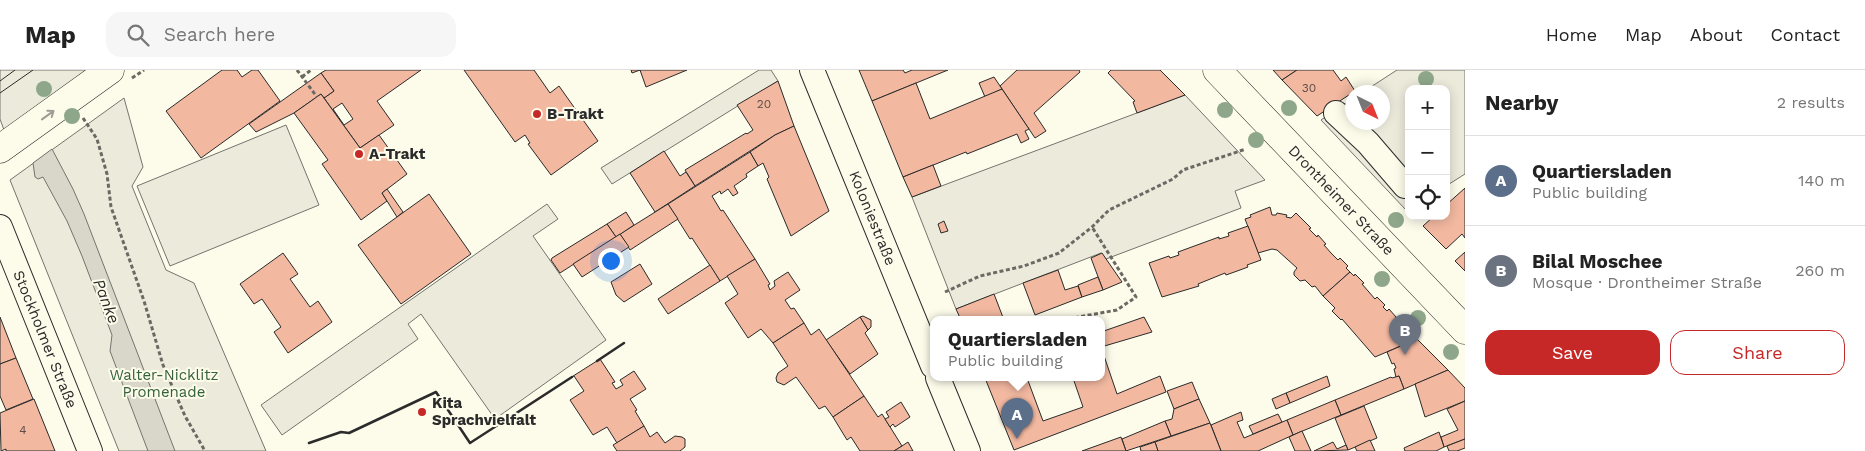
<!DOCTYPE html>
<html lang="en">
<head>
<meta charset="utf-8">
<style>
	body { margin:0; font-family:"Work Sans",sans-serif; background:#f6f6f6; color:#222 }
	.controls { position:absolute; right:15px; top:15px; display:grid; overflow:hidden; border-radius:10px; box-shadow:0 2px 12px #0003 }
	.controls button { width:45px; height:45px; display:grid; place-items:center; padding:0; border:0; border-bottom:1px solid #e0e0e0; background:#fff; color:#222; font:25px sans-serif }
	.compass { position:absolute; left:1345px; top:15px; width:45px; height:45px; border-radius:50%; background:#fff; box-shadow:0 2px 12px #0003; rotate:137deg }
	.you { position:absolute; left:610px; top:190px; width:18px; height:18px; margin:-12px; border:4px solid #fff; border-radius:50%; background:#1a73e8; box-shadow:0 0 0 8px #1a73e833 }
	.badge { display:grid; place-items:center; width:32px; height:32px; border-radius:50%; background:#c62828; color:#fff; font-size:16px; font-weight:700 }
	.pin { position:absolute; translate:-50% -41px; filter:drop-shadow(0 1px 2px #0008) }
	.pin::after { content:''; position:absolute; top:26px; width:18px; height:15px; background:inherit; clip-path:polygon(0 0,100% 0,50% 100%) }
	.popup { position:absolute; left:930px; top:246px; width:175px; height:65px; box-sizing:border-box; display:grid; place-content:center; border-radius:10px; background:#fff; filter:drop-shadow(0 1px 4px #0005); font-size:16px; white-space:nowrap; color:#767676 }
	.popup b { font-size:19px; color:#222 }
	.popup::after { content:''; position:absolute; left:50%; top:100%; margin-left:-10px; border:10px solid transparent; border-top-color:#fff }
	.list { margin:0; padding:0; list-style:none }
	h2 { display:flex; justify-content:space-between; align-items:center; height:65px; margin:0; padding:0 20px; font-size:21px }
	h2 small { font-size:16px; font-weight:400; color:#767676 }
	.list li { display:grid; grid-template-columns:32px 1fr auto; gap:15px; align-items:center; box-sizing:border-box; height:90px; padding:0 20px; border-top:1px solid #e0e0e0 }
	.list b { display:block; font-size:19px; white-space:nowrap }
	.list p { margin:0; font-size:16px; white-space:nowrap; color:#767676 }
	.list em { font-size:16px; font-style:normal; color:#767676 }
	.actions { display:flex; gap:10px; padding:15px 20px }
	.actions a { flex:1; padding:11px 0; border:1px solid #c62828; border-radius:15px; text-align:center; font-size:18px; color:#c62828 }
	.actions .main { background:#c62828; color:#fff }
	.icon { flex:none; width:28px; height:28px; fill:none; stroke:currentColor; stroke-width:2; stroke-linecap:round; stroke-linejoin:round }
	.map { position:relative; flex:none; width:1465px; height:381px; overflow:hidden }
	header { display:flex; align-items:center; gap:30px; box-sizing:border-box; height:70px; padding:0 25px; background:#fff; border-bottom:1px solid #e0e0e0 }
	header strong { font-size:24px }
	nav { display:flex; gap:28px; margin-inline-start:auto; font-size:18px }
	.search { width:350px; height:45px; background:#f6f6f6; display:flex; align-items:center; gap:12px; box-sizing:border-box; padding:0 18px; border-radius:15px; color:#767676; font-size:19px }
	main { display:flex }
	aside { flex:1; background:#fff }
	.map>svg:first-child { display:block }
	.green { fill:#ecebdb; stroke:#74746e }
	.parking { fill:#eceadb; stroke:#74746e }
	.water { fill:#d8d7c9; stroke:#74746e }
	.building { fill:#f2b8a0; stroke:#2b2b2b; fill-rule:evenodd }
	.lines { fill:none; stroke-linecap:round; stroke-linejoin:round }
	.minor-casing { stroke:#2b2b2b; stroke-width:26 }
	.major-casing { stroke:#2b2b2b; stroke-width:29 }
	.path { stroke:#6a6964; stroke-width:3; stroke-dasharray:4 2.5; stroke-linecap:butt }
	.minor { stroke:#fdfbea; stroke-width:24 }
	.major { stroke:#fdfbea; stroke-width:28 }
	.tram { stroke:#2b2b2b; stroke-width:1 }
	.wall { stroke:#2b2b2b; stroke-width:2.5 }
	.tree { fill:#8ea78a }
	.oneway { stroke:#9e9d94 }
	.poi-dot { fill:#c62828; stroke:#fdfbea; stroke-width:2 }
	.labels { text-anchor:middle; stroke-width:4; stroke-linejoin:round; paint-order:stroke }
	.number-label { font-size:12px; fill:#5d4e48 }
	.poi-label { font-size:15px; font-weight:bold; fill:#2b2b2b; stroke:#fdfbea; text-anchor:start }
	.street-label { font-size:15px; fill:#2b2b2b; stroke:#fdfbea }
	.park-label { font-size:15px; fill:#34623c; stroke:#fdfbea }
	.water-label { font-size:16px; font-style:italic; fill:#2b2b2b; stroke:#fdfbea }
</style>
</head>
<body>
<header>
<strong>Map</strong>
<div class="search"><svg class="icon" aria-label="search" viewBox="0 0 24 24"><circle cx="10" cy="10" r="6"/><path d="M15 15l6 6"/></svg>Search here</div>
<nav><a>Home</a><a>Map</a><a>About</a><a>Contact</a></nav>
</header>
<main>
<div class="map">
<svg width="1465" height="381" viewBox="0 0 1465 381">
	<rect width="100%" height="100%" fill="#fdfbea"/>
	<g class="green">
		<path d="M0 0H87L4 60 0 49Z"/>
		<path d="M1185 25 1265 110 1235 121 1241 138 1106 189 1101 183 956 239 912 127Z"/>
		<path d="M124 28 143 97 132 116 166 200 194 213 266 381H119L10 110Z"/>
		<path d="M547 134 558 149 533 166 606 270 495 349 421 244 408 254 418 269 282 365 261 335Z"/>
	</g>
	<g class="parking">
		<path d="M759 0H771L778 11 612 114 601 98Z"/>
		<path d="M1397 0H1465V104L1446 116V19H1409V139L1406 140 1321 50 1352 29V52H1382V22H1363Z"/>
		<path d="M286 55 319 135 170 196 137 116Z"/>
	</g>
	<path class="water" d="M52 79 73 119 84 144 175 381H148L110 281 112 265 82 186 67 151 43 107 38 109 35 107 33 93Z"/>
	<g class="building">
		<path d="M222 0H237L242 7 252 0H258L280 31 201 88 166 41Z"/>
		<path d="M326 0H421L377 31 394 55 360 78 324 28 334 21 321 3ZM342 33 353 49 344 55 333 39Z"/>
		<path d="M464 0H534L550 23 559 16 598 71 551 105 528 74 530 73 525 65 515 72Z"/>
		<path d="M631 0H687L646 17 640 0 632 3Z"/>
		<path d="M859 0H903L905 3 912 0H948L872 31Z"/>
		<path d="M1017 0H1079L1080 2 1034 43 1046 61 1035 68 1000 16Z"/>
		<path d="M1111 0H1160L1185 25 1137 43 1133 32 1135 31 1108 3Z"/>
		<path d="M1273 0H1297L1282 10Z"/>
		<path d="M1297 0H1333L1341 11 1346 7 1355 21 1317 46 1282 10Z"/>
		<path d="M321 3 334 21 324 28 321 24 294 43 256 62 249 54Z"/>
		<path d="M994 7 1002 19 985 27 979 13Z"/>
		<path d="M778 11 794 56 775 65 695 116 685 100 746 63 747 64 753 60 737 35Z"/>
		<path d="M916 13 930 49 1002 19 1029 59 1025 61 1029 69 1021 73 1017 64 967 84 966 82 903 107 872 31Z"/>
		<path d="M321 24 360 78 379 65 407 104 382 123 387 131 361 150 322 94 328 90 294 43Z"/>
		<path d="M794 56 829 141 791 166 767 109 769 107 763 93 758 96 750 82 775 65Z"/>
		<path d="M664 81 680 106 686 102 695 116 655 142 630 103Z"/>
		<path d="M750 82 758 96 746 104 747 107 734 116 738 123 733 126 728 119 721 124 720 121 712 126 721 141 723 140 755 189 720 211 692 168 690 169 668 134Z"/>
		<path d="M933 95 941 116 912 127 903 107Z"/>
		<path d="M1465 118V168L1462 164 1446 179 1423 156 1434 146H1446V135Z"/>
		<path d="M387 119 403 142 397 147 382 123Z"/>
		<path d="M429 124 471 184 401 234 358 175Z"/>
		<path d="M668 134 678 149 630 180 620 164Z"/>
		<path d="M1270 137 1272 145H1276L1277 143 1287 145 1286 147 1291 148 1296 143 1311 158 1309 159 1317 167 1318 165 1326 174 1324 175 1331 183 1338 190 1340 188 1348 196 1346 198 1350 202 1323 226 1315 216 1312 217 1305 210 1300 211 1294 205V202L1297 198 1277 180 1272 179 1258 183 1245 149 1251 147 1250 145Z"/>
		<path d="M626 142 634 155 616 167 607 154Z"/>
		<path d="M944 151 948 161 941 163 938 154Z"/>
		<path d="M607 154 616 167 560 203 551 190 552 188Z"/>
		<path d="M1248 156 1261 190 1247 195 1248 197 1240 200 1226 205 1225 203 1198 214 1199 216 1162 227 1149 193 1169 186 1170 188 1179 185 1178 182 1219 167V169L1229 166 1228 163Z"/>
		<path d="M620 164 629 177 582 207 573 194Z"/>
		<path d="M1465 182V201L1455 191Z"/>
		<path d="M283 183 298 204 290 209 310 237 318 231 332 252 288 283 274 262 281 257 262 229 254 234 240 214Z"/>
		<path d="M1102 183 1122 212 1103 220 1091 188Z"/>
		<path d="M755 189 770 214 768 215 770 220 775 216 774 211 788 202 800 220 785 230 791 239 794 238 804 253 773 273 761 259 748 268 725 233 738 224 727 206Z"/>
		<path d="M640 194 652 214 624 232 616 225 611 212Z"/>
		<path d="M710 195 720 211 668 244 658 229Z"/>
		<path d="M1058 200 1065 220 1078 216 1082 227 1035 245 1023 213Z"/>
		<path d="M1350 202 1354 206 1355 204 1364 213 1362 214 1375 229 1377 227 1385 235 1383 237 1387 241 1389 239 1396 247 1395 248 1400 254 1401 252 1417 269 1375 287 1342 249 1341 250 1332 241 1335 238 1323 226Z"/>
		<path d="M1098 207 1103 220 1082 227 1078 215Z"/>
		<path d="M994 224 1004 250H961L956 239Z"/>
		<path d="M863 246 871 250V257L868 260 860 247Z"/>
		<path d="M0 247 16 288 0 294Z"/>
		<path d="M860 247 868 260 865 263 878 284 850 304 826 270Z"/>
		<path d="M1144 247 1152 262 1101 277 1117 324 1160 306 1166 322 1014 380 985 308H1027L1043 351 1083 337 1073 308H1101V262Z"/>
		<path d="M804 253 811 265 819 259 864 326 833 347 825 336 819 339 796 307 784 315 777 312 776 308 778 303 788 296 773 273Z"/>
		<path d="M1417 269 1448 300 1404 319 1399 306 1396 307 1394 299 1396 298 1394 293 1392 294 1387 282Z"/>
		<path d="M16 288 33 329 6 340 0 326V294Z"/>
		<path d="M600 289 615 312 612 313 616 319 623 315 620 310 634 301 646 319 630 329 637 340 635 341 644 356 617 373 607 357 593 365 570 330 584 321 574 306 570 308Z"/>
		<path d="M1448 300 1465 318V331L1425 347 1415 314Z"/>
		<path d="M1327 306 1330 316 1290 333 1286 323Z"/>
		<path d="M1399 306 1404 319 1341 345 1335 330 1391 307 1392 308Z"/>
		<path d="M1192 312 1199 329 1174 339 1167 321Z"/>
		<path d="M1286 323 1290 333 1276 339 1272 329Z"/>
		<path d="M864 326 878 347 882 344 902 376 894 381H860L851 367 847 370 833 347Z"/>
		<path d="M34 329 55 381H6V379L1 381 0 343Z"/>
		<path d="M1199 329 1210 353 1171 366 1165 351 1172 349 1174 339Z"/>
		<path d="M1335 330 1341 345 1293 365 1287 350Z"/>
		<path d="M1465 331V369L1444 377 1441 367 1458 360 1447 339Z"/>
		<path d="M901 332 910 347 895 357 893 354 890 357 885 349 889 347 886 342Z"/>
		<path d="M1364 336 1377 368 1348 380 1335 348Z"/>
		<path d="M1241 342 1243 350 1237 352 1244 368 1287 350 1293 365 1258 381H1221L1211 355Z"/>
		<path d="M1278 344 1282 352 1253 364 1249 356Z"/>
		<path d="M1165 351 1171 366 1126 381 1122 369Z"/>
		<path d="M1210 353 1221 381H1158L1155 372Z"/>
		<path d="M644 356 650 367 657 362 665 373 675 366 682 367 685 369V377L680 381H617L613 375Z"/>
		<path d="M1302 361 1311 381H1295L1289 367Z"/>
		<path d="M1439 362 1444 377 1436 381H1405L1404 378Z"/>
		<path d="M1121 367 1126 381H1082Z"/>
		<path d="M1465 369V378L1457 381H1449L1447 376Z"/>
		<path d="M1370 370 1375 381H1357L1355 377Z"/>
		<path d="M908 372 913 381H894L902 376Z"/>
		<path d="M1155 372 1158 381H1141L1140 377Z"/>
		<path d="M1333 372 1337 379 1346 375 1348 380 1314 381Z"/>
	</g>
	<g class="lines">
		<defs>
			<g id="minor">
				<path id="s1" d="M812 0 933 296"/>
				<path d="M1336 43 1368 73 1405 116"/>
				<path id="s2" d="M0 157 90 381"/>
				<path d="M938 308 968 381"/>
			</g>
			<g id="major">
				<path id="s3" d="M1217 0 1465 260"/>
				<path d="M0 79 110 0"/>
			</g>
		</defs>
		<use href="#minor" class="minor-casing"/>
		<use href="#major" class="major-casing"/>
		<g class="path">
			<path d="M297 0 317 27"/>
			<path d="M302 7 311 0"/>
			<path d="M132 8 144 0"/>
			<path d="M83 48 97 69 107 104 111 137 144 231 163 295 185 346 205 381"/>
			<path d="M945 222 980 206 1024 196 1059 183 1092 157 1109 140 1173 109 1183 100 1246 79"/>
			<path d="M1062 250 1117 240 1136 227 1092 157"/>
		</g>
		<use href="#minor" class="minor"/>
		<use href="#major" class="major"/>
		<g class="tram">
			<path d="M0 11 15 0"/>
			<path d="M0 23 33 0"/>
		</g>
		<g class="wall">
			<path d="M597 291 624 273"/>
			<path d="M309 373 341 362 349 363 436 322 470 373 572 307"/>
		</g>
	</g>
	<g class="tree">
		<circle cx="1426" cy="9" r="8"/>
		<circle cx="44" cy="19" r="8"/>
		<circle cx="1289" cy="38" r="8"/>
		<circle cx="1225" cy="40" r="8"/>
		<circle cx="72" cy="46" r="8"/>
		<circle cx="1256" cy="70" r="8"/>
		<circle cx="1396" cy="150" r="8"/>
		<circle cx="1382" cy="209" r="8"/>
		<circle cx="1418" cy="248" r="8"/>
		<circle cx="1451" cy="282" r="8"/>
	</g>
	<defs><path id="oneway-shaft" d="M-6 0H5M1.5-3L5.5 0L1.5 3" fill="none" stroke-width="1.6" stroke-linecap="round" stroke-linejoin="round" transform="scale(1.25)"/></defs>
	<use class="oneway" href="#oneway-shaft" transform="translate(48 45) rotate(-36)"/>
	<g class="poi-dot">
		<circle cx="537" cy="44" r="5"/>
		<circle cx="359" cy="84" r="5"/>
		<circle cx="422" cy="342" r="5"/>
	</g>
	<g class="labels">
		<g class="number-label">
			<text x="1309" y="22">30</text>
			<text x="764" y="38">20</text>
			<text x="23" y="364">4</text>
		</g>
		<g class="poi-label">
			<text x="547" y="49">B-Trakt</text>
			<text x="369" y="89">A-Trakt</text>
			<text x="432" y="338">Kita<tspan x="432" dy="17">Sprachvielfalt</tspan></text>
		</g>
		<g class="street-label">
			<text dy="5" stroke="none"><textPath href="#s3" startOffset="180">Drontheimer Straße</textPath></text>
			<text dy="5" stroke="none"><textPath href="#s1" startOffset="160">Koloniestraße</textPath></text>
			<text dy="5" stroke="none"><textPath href="#s2" startOffset="121">Stockholmer Straße</textPath></text>
		</g>
		<g class="park-label">
			<text x="164" y="310">Walter-Nicklitz<tspan x="164" dy="17">Promenade</tspan></text>
		</g>
		<g class="water-label">
			<text transform="translate(107 231) rotate(69)" y="6">Panke</text>
		</g>
	</g>
</svg>
<div class="controls">
<button>+</button>
<button>−</button>
<button><svg class="icon" aria-label="locate" viewBox="0 0 24 24"><circle cx="12" cy="12" r="6"/><path d="M12 2v4M12 18v4M2 12h4M18 12h4"/></svg></button>
</div>
<svg class="compass" viewBox="-18 -18 36 36"><path d="M0-13l5 13h-10z" fill="#e53935"/><path d="M0 13l5-13h-10z" fill="#767676"/></svg>
<div class="you"></div>
<div class="pin badge" style="left:1017px;top:369px;background:#5c6f8a">A</div>
<div class="popup"><b>Quartiersladen</b>Public building</div>
<div class="pin badge" style="left:1405px;top:285px;background:#6b7280">B</div>
</div>
<aside>
<h2>Nearby<small>2 results</small></h2>
<ul class="list">
<li><span class="badge" style="background:#5c6f8a">A</span><div><b>Quartiersladen</b><p>Public building</p></div><em>140 m</em></li>
<li><span class="badge" style="background:#6b7280">B</span><div><b>Bilal Moschee</b><p>Mosque · Drontheimer Straße</p></div><em>260 m</em></li>
</ul>
<div class="actions"><a class="main">Save</a><a>Share</a></div>
</aside>
</main>
</body>
</html>
